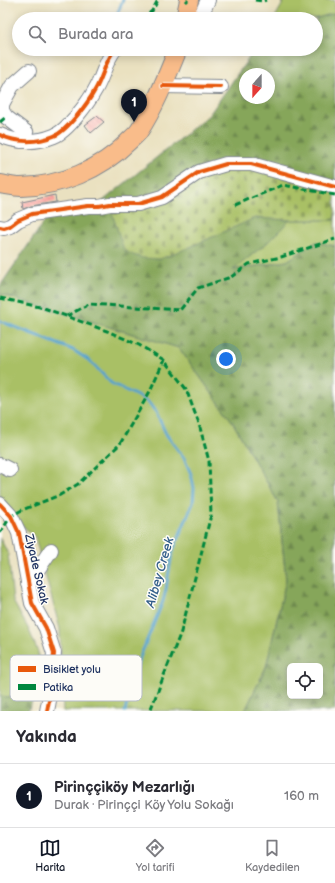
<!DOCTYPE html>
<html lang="tr">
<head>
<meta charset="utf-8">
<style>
	body { margin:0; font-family:"Balsamiq Sans",sans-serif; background:#f2f2f3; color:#2b2b33 }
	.controls { position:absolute; right:12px; bottom:12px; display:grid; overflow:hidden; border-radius:6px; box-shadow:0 2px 10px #0003 }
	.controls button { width:36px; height:36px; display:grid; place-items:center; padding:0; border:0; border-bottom:1px solid #e1e1e2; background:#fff; color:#2b2b33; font:20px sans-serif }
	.compass { position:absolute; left:239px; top:68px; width:36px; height:36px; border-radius:50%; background:#fff; box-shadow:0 2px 10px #0003; rotate:201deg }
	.you { position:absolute; left:226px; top:359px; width:14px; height:14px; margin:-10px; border:3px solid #fff; border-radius:50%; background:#1a73e8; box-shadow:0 0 0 6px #1a73e833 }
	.badge { display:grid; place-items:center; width:26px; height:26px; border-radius:50%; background:#111827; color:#fff; font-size:13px; font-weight:700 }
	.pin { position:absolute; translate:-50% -33px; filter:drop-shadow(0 1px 2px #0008) }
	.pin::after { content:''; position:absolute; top:21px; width:14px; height:12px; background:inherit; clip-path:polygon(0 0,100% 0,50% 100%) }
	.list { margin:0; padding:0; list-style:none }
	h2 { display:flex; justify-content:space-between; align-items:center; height:52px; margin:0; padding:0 16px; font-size:17px }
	h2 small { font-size:13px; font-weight:400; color:#7c7c81 }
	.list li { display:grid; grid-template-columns:26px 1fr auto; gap:12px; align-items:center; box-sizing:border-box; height:64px; padding:0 16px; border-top:1px solid #e1e1e2 }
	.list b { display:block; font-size:15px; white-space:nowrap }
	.list p { margin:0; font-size:13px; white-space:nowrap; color:#7c7c81 }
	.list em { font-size:13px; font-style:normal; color:#7c7c81 }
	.icon { flex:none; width:22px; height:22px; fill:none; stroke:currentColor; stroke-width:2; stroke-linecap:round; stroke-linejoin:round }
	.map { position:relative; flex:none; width:335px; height:711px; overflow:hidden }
	.search { position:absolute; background:#fff; box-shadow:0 2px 10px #0003; left:12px; right:12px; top:12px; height:44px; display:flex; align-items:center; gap:10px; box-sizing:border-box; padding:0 14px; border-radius:22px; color:#7c7c81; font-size:15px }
	.sheet { height:116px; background:#fff }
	nav { display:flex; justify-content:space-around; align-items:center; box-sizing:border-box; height:56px; border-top:1px solid #e1e1e2; background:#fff; font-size:11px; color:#7c7c81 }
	nav a { display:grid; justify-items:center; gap:2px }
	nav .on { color:#111827 }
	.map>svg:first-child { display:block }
	.grass { fill:#a9c065; stroke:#627862 }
	.forest { fill:url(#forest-firs); stroke:#506a5c; fill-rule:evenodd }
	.cemetery { fill:url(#cemetery-stones); stroke:#627862 }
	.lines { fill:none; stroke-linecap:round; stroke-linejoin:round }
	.stream { stroke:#54a2cd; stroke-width:3 }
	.building { fill:url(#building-back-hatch) }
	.minor-casing { stroke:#82888f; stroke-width:16 }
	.major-casing { stroke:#82888f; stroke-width:20 }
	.minor { stroke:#fff; stroke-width:14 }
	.major { stroke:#f9bc8a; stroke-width:18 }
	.quiet { stroke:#00873e; stroke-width:3; stroke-dasharray:6 3; stroke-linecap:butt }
	.cycleway-casing { stroke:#fdfcf7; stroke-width:6 }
	.cycleway { stroke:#e8590c; stroke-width:4 }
	.labels { text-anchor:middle; stroke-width:3; stroke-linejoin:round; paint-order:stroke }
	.street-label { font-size:12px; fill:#1b2f5e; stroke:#fdfcf7 }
	.water-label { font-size:13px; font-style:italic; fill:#325d8a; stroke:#fdfcf7 }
	.key { fill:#fdfcf7; stroke:#b9bec9; stroke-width:1 }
	.key-label { font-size:11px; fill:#1b2f5e }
</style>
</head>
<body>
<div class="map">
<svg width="335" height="711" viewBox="0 0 335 711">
	<defs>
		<pattern id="forest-firs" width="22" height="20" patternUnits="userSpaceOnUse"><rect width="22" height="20" fill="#86a65a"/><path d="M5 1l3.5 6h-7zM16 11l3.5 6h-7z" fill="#6d884e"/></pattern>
		<pattern id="cemetery-stones" width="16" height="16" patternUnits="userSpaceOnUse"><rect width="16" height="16" fill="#a9c065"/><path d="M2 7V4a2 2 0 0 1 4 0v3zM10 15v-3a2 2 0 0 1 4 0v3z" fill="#899c56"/></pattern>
		<pattern id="building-back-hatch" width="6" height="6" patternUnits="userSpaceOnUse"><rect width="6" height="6" fill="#fca5a0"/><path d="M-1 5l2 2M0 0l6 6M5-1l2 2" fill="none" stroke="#d78e8c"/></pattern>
	</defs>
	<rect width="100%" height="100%" fill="#fdfcf7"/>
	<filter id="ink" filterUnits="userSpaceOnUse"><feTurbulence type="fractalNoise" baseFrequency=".025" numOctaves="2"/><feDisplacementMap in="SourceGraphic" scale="8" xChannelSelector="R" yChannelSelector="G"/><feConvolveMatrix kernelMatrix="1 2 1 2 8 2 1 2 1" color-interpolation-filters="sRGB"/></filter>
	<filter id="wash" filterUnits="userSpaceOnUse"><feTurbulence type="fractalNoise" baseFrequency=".012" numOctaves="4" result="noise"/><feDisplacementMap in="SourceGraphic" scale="16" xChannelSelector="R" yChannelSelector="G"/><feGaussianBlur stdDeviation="0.9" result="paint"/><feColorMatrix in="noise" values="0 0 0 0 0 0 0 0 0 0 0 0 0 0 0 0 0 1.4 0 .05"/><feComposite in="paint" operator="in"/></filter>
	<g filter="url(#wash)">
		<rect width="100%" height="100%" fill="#eae1c0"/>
		<g class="grass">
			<path d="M283 0H335V13L314 19H274L282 5Z"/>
			<path d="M335 214V246L316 242 287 261 232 270 268 242 290 220H333Z"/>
			<path d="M0 294 179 348 232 421 278 502 286 580 266 667 245 711H63L60 629 35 537 0 505Z"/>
			<path d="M0 538 8 554 13 601 29 630 38 652 39 686 8 697 0 696Z"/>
		</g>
		<g class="forest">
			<path d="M335 13V193L156 205 112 213 190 247 255 217 290 220 268 242 233 270 287 261 316 242 335 246V711H245L266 667 286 580 278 502 232 421 179 348 0 294V286L46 219 88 213 209 115 255 49H316V19H314ZM245 74H269V98H245ZM290 666H320V696H290Z"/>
			<path d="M39 686 28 711H0V696L8 697Z"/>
		</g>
		<path class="cemetery" d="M224 167H249L335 193V214L334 220H290L255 218 190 247 160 259 143 258 133 255 124 250 112 213 156 205 201 176Z"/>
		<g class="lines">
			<g class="stream">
				<path d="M115 19 123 0"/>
				<path d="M32 134 44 132"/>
				<path d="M0 321 73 350 90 361 111 383 147 401 156 412 166 434 184 458 191 474 194 488 193 503 172 553 166 589 163 601 138 662 125 711"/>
			</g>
		</g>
		<g id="blocks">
			<g class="building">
				<path d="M97 116 104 122 91 133 85 125Z"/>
				<path d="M55 195 56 202 31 206 23 209 22 202Z"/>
			</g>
		</g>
	</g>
	<g filter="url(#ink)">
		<use href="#blocks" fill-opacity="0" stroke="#82888f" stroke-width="1"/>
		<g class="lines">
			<defs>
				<g id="minor">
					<path d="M196 19 203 11 208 0"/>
					<path d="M163 86 221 87"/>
					<path d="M0 135C16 143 37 143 54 136 67 131 88 103 95 90 103 77 105 61 115 49"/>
					<path d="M22 141 26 132 6 117 2 111V104L12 86 29 71"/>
					<path d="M0 227 4 228 10 226 18 220 32 214 88 206H99L110 204H138L162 197 199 172 226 164H251L335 187"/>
					<path d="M0 465 10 470"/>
					<path d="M0 504 11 516 19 533 32 603 46 628 54 653 51 690 47 711"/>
					<path d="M28 584 51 550"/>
				</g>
				<g id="major">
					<path d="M185 19 189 0"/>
					<path d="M0 184C7 185 14 187 21 187 61 186 100 170 128 142 131 139 136 135 139 131 155 107 167 76 178 49"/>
				</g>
			</defs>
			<use href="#minor" class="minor-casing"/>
			<use href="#major" class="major-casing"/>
			<use href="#minor" class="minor"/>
			<use href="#major" class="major"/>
			<g class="quiet">
				<path d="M186 0 188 2"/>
				<path d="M255 0 263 1 266 0"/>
				<path d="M142 19 152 11 158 0"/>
				<path d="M0 122 6 117"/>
				<path d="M235 205 283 185 335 195"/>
				<path d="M0 298 44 308 107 331 139 345 164 360 186 389 199 424 209 461 211 515 181 632 150 711"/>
				<path d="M67 316 89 304 180 310 198 288 231 277 249 264 281 257 335 239"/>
				<path d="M0 533 11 516 22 510 60 495 78 484 120 444 149 393 164 360"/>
			</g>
			<defs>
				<g id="cycleway">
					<path d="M163 86 221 87"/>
					<path d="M0 135C16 143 37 143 54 136 67 131 88 103 95 90 103 77 105 61 115 49"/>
					<path d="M0 227 4 228 10 226 18 220 32 214 88 206H99L110 204H138L162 197 199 172 226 164H251L335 187"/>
					<path d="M0 504 11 516 19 533 32 603 46 628 54 653 51 690 47 711"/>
				</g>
			</defs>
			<use href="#cycleway" class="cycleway-casing"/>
			<use href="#cycleway" class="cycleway"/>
		</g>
	</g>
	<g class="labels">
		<g class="street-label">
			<text transform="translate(37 569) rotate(77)" y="4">Ziyade Sokak</text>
		</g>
		<g class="water-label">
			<text transform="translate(159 572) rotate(-74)" y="5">Alibey Creek</text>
		</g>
	</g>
	<rect x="10" y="655" width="132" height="46" rx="6" class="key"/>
	<rect x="18" y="666" width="18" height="6" fill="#e8590c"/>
	<rect x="18" y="684" width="18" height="6" fill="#00873e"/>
	<g class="key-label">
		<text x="43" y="673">Bisiklet yolu</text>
		<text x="43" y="691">Patika</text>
	</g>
</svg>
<div class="controls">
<button><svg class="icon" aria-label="locate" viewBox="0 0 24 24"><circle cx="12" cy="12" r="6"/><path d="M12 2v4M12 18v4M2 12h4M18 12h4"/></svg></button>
</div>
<svg class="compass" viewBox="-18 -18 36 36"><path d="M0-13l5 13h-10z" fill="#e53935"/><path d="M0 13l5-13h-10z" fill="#7c7c81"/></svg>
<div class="you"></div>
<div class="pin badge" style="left:134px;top:122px">1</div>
<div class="search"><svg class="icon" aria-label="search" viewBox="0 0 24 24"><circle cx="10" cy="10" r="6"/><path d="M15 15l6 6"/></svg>Burada ara</div>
</div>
<section class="sheet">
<h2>Yakında<small></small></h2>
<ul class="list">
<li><span class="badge">1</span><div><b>Pirinççiköy Mezarlığı</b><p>Durak · Pirinççi Köy Yolu Sokağı</p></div><em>160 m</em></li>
</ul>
</section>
<nav>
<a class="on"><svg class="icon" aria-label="map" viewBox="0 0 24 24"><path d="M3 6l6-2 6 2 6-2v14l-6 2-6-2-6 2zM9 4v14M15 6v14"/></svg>Harita</a>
<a><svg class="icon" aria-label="directions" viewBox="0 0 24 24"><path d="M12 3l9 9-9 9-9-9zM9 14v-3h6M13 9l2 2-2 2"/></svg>Yol tarifi</a>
<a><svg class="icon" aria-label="saved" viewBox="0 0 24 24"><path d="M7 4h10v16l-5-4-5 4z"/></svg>Kaydedilen</a>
</nav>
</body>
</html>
